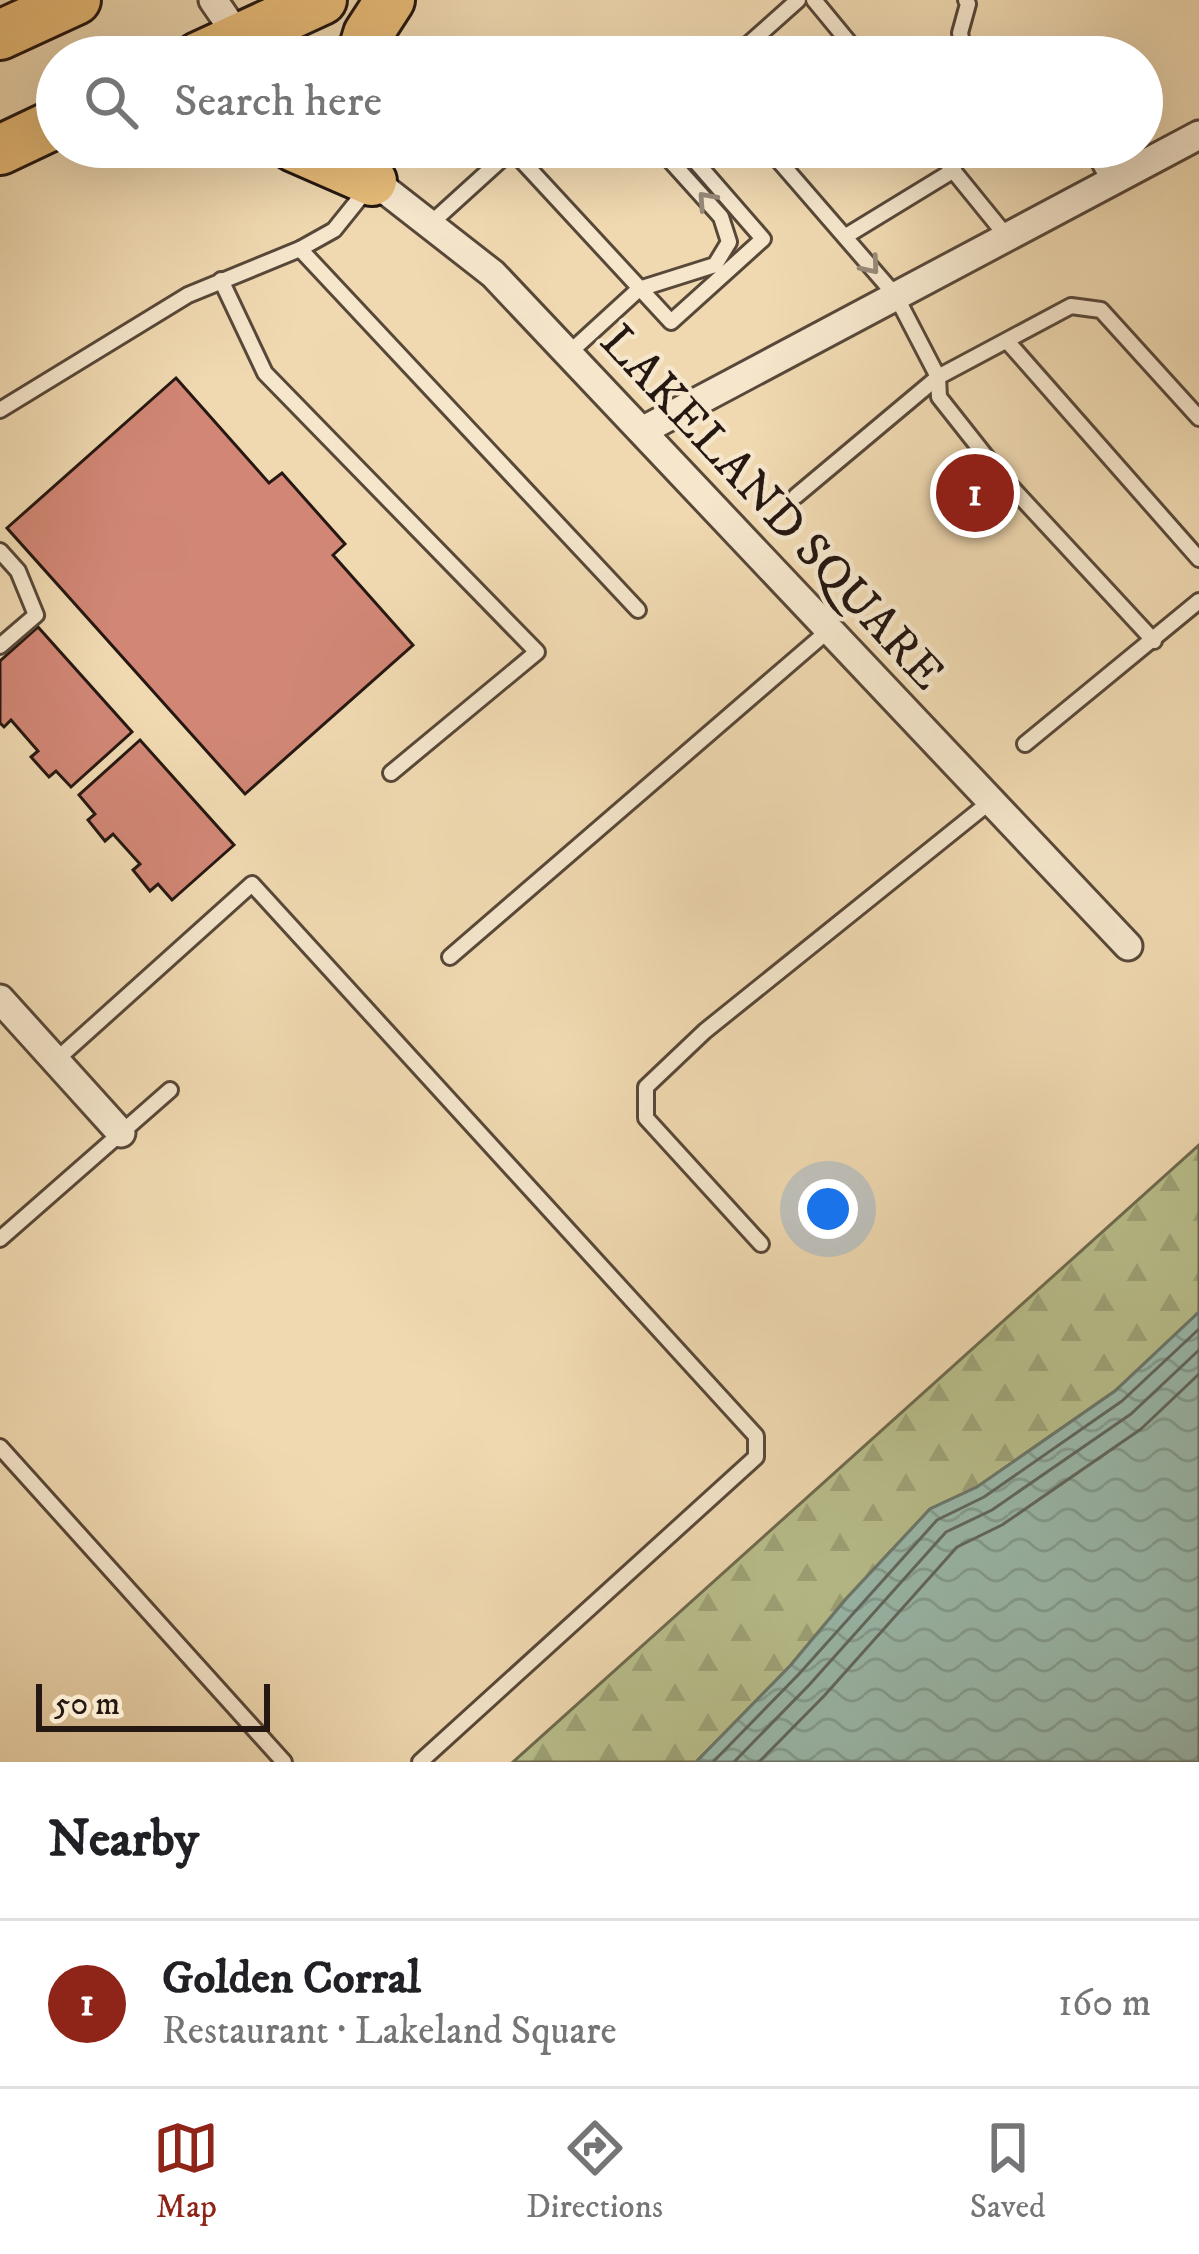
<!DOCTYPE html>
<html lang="en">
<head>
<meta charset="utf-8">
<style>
	body { margin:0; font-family:"IM FELL DW Pica",serif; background:#f6f6f6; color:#202124 }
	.scale { position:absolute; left:36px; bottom:30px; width:234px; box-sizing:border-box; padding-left:12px; border:6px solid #251711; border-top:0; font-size:33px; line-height:42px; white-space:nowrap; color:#251711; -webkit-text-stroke:9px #f5e6cc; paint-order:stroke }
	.you { position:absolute; left:828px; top:1209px; width:42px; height:42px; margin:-30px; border:9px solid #fff; border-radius:50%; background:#1a73e8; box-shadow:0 0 0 18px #1a73e833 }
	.badge { display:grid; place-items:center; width:78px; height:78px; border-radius:50%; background:#8f2418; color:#fff; font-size:39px; font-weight:700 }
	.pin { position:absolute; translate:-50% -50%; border:6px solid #fff; box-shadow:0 3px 12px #0006 }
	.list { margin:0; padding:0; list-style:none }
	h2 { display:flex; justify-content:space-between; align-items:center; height:156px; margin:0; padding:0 48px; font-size:51px }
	h2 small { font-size:39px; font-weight:400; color:#757577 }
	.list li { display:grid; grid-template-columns:78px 1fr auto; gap:36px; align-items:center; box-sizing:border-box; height:168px; padding:0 48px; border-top:3px solid #e0e0e0 }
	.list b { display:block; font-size:45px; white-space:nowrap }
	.list p { margin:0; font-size:39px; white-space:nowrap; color:#757577 }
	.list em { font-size:39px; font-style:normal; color:#757577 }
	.icon { flex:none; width:66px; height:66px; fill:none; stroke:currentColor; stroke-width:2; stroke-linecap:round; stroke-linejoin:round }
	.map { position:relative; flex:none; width:1199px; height:1762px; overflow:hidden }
	.search { position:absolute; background:#fff; box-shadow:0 12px 48px #0002; left:36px; right:36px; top:36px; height:132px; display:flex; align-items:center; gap:30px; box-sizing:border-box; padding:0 42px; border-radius:66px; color:#757577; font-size:45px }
	.sheet { height:324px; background:#fff }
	nav { display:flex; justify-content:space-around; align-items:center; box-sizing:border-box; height:168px; border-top:3px solid #e0e0e0; background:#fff; font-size:33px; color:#757577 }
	nav a { display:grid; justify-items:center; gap:6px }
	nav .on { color:#8f2418 }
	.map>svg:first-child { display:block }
	.forest { fill:url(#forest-firs); stroke:#6e6b4e; stroke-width:3 }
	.water { fill:url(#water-waves); stroke:#6b796f; stroke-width:3 }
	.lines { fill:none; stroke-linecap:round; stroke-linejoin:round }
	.shore { stroke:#60685f; stroke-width:3 }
	.building { fill:#d28776; stroke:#251711; stroke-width:3 }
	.lane-casing { stroke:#584839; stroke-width:20 }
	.street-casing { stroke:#584839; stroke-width:33 }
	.highway-casing { stroke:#251711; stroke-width:54 }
	.lane { stroke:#f5e6cc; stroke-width:14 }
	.street { stroke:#f5e6cc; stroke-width:27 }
	.highway { stroke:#e8bc78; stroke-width:48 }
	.oneway { stroke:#978978 }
	.labels { text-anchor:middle; stroke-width:9; stroke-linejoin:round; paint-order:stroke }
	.street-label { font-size:48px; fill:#251711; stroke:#f5e6cc }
</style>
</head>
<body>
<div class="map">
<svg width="1199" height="1762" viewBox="0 0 1199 1762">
	<defs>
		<pattern id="forest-firs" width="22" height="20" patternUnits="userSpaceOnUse" patternTransform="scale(3)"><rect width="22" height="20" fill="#b8bf8c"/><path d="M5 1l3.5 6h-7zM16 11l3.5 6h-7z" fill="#9ea378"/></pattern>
		<pattern id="water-waves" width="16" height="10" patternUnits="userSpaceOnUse" patternTransform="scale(3)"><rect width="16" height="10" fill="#9abaad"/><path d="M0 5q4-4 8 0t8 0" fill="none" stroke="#859f94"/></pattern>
	</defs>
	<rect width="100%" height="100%" fill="#f0d9b1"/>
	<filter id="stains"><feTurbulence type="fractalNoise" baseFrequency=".00167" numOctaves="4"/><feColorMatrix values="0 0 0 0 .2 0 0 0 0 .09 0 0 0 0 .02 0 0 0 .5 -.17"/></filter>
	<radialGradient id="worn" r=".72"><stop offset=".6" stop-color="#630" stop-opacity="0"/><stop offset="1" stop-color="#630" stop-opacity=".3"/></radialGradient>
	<path class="forest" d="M1199 1145V1312L1115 1391 977 1487 930 1509 846 1599 790 1666 696 1762H513Z"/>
	<path class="water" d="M1199 1312V1762H696L790 1666 846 1599 930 1509 977 1487 1115 1391Z"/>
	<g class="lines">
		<g class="shore">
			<path d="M713 1762 799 1674 937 1520 984 1497 1122 1401 1199 1329"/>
			<path d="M734 1762 810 1684 946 1532 992 1510 1131 1414 1199 1350"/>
			<path d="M759 1762 824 1696 957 1547 1002 1525 1141 1429 1199 1374"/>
		</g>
	</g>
	<g class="building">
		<path d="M176 378 269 483 282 473 345 544 333 555 413 645 245 794 7 528Z"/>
		<path d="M38 627 132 732 71 787 56 771 49 777 31 757 38 751 11 720 4 727 0 723V661Z"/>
		<path d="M140 740 234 845 172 900 158 884 150 891 133 870 140 864 113 834 105 841 88 820 95 814 79 795Z"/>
	</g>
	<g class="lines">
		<defs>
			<g id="lane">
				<path d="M814 0 861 57"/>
				<path d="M734 57 798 0"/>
				<path d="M965 57 960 33 968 4 966 0"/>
				<path d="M767 147 896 296 938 377 939 397 1003 478 1154 641"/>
				<path d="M934 147 1008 238"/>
				<path d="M1091 147 1110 183"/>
				<path d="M512 150 671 322 763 239 683 147"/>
				<path d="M429 225 515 147"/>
				<path d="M846 236 954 170"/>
				<path d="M300 249 638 610"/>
				<path d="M221 280 265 373 537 652 391 773"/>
				<path d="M1007 341 1199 559"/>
				<path d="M569 353 639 289 715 265 729 242 721 217 658 147"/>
				<path d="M0 410 188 295 300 249 334 230 367 189"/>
				<path d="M796 496 938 377 1071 306 1101 310 1199 418"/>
				<path d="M0 551 18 571 36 615 0 646"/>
				<path d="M1025 744 1199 601"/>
				<path d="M450 957 829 630"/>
				<path d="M55 1061 252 884 756 1436V1457L420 1762"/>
				<path d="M0 1239 170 1090"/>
				<path d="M761 1244 646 1118V1087L705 1031 991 801"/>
				<path d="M0 1447 284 1762"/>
			</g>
			<g id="street">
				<path d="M213 0 244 45"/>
				<path d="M365 174 493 274 1128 946"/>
				<path d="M642 431 1199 135"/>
				<path d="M0 999 121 1133"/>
			</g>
			<g id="highway">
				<path d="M0 35 76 0"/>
				<path d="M198 57 322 0"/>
				<path d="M361 57 368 34 390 0"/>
				<path d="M294 147 372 181"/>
				<path d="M0 150 57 123"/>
			</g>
		</defs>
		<use href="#lane" class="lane-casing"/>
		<use href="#street" class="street-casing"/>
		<use href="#highway" class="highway-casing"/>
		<use href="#lane" class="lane"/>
		<use href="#street" class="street"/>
		<use href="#highway" class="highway"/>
	</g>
	<defs><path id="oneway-chevron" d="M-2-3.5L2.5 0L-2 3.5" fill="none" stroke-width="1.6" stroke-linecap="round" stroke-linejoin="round" transform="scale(3)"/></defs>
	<g class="oneway">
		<use href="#oneway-chevron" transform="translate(706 200) rotate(-132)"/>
		<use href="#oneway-chevron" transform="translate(871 266) rotate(50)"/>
	</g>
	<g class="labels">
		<g class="street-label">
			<text transform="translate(774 506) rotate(47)" y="17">LAKELAND SQUARE</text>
		</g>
	</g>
	<rect width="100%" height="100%" filter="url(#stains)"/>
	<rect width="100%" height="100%" fill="url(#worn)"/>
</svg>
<div class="scale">50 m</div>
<div class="you"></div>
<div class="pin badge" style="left:975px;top:493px">1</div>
<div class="search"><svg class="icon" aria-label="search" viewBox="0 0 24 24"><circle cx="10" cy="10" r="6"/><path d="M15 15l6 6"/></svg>Search here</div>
</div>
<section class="sheet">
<h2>Nearby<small></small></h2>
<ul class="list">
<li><span class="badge">1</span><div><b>Golden Corral</b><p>Restaurant · Lakeland Square</p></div><em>160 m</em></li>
</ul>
</section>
<nav>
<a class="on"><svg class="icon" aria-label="map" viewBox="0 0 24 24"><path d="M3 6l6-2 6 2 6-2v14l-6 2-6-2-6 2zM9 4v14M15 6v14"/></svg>Map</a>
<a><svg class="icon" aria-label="directions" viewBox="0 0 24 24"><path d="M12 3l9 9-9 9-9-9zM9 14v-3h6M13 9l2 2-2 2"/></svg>Directions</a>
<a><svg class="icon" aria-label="saved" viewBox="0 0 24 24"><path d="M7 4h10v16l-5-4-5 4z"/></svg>Saved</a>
</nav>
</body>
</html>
